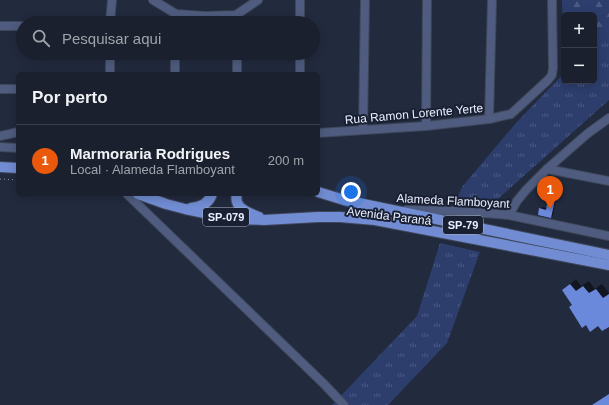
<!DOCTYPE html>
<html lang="pt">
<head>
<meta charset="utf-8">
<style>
	body { margin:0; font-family:Helvetica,sans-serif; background:#232836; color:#f1f3f6 }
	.controls { position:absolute; right:12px; top:12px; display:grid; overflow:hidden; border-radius:6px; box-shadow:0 2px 10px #0003 }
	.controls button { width:36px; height:36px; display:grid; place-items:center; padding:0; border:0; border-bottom:1px solid #383e4a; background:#1a202e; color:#f1f3f6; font:20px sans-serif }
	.you { position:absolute; left:351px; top:192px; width:14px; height:14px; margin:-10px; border:3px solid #fff; border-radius:50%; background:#1a73e8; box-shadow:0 0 0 6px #1a73e833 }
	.badge { display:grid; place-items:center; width:26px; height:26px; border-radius:50%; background:#ea580c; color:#fff; font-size:13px; font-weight:700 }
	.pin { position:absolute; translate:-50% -33px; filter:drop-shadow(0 1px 2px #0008) }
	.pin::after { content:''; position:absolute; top:21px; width:14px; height:12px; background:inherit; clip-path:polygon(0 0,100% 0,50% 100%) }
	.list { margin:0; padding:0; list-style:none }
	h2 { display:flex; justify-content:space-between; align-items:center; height:52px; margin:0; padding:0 16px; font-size:17px }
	h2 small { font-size:13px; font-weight:400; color:#9fa3aa }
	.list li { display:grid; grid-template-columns:26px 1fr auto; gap:12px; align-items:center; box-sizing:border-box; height:72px; padding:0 16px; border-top:1px solid #383e4a }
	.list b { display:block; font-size:15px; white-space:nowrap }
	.list p { margin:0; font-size:13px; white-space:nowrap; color:#9fa3aa }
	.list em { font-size:13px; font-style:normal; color:#9fa3aa }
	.icon { flex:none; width:22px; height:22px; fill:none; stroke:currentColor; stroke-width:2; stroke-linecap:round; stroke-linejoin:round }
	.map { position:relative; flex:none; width:609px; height:405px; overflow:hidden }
	.search { position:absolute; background:#1a202e; box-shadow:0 2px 10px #0003; left:16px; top:16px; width:304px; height:44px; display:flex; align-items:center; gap:10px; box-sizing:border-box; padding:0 14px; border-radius:22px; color:#9fa3aa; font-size:15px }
	.panel { position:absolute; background:#1a202e; box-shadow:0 2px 10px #0003; left:16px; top:72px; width:304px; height:124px; border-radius:6px }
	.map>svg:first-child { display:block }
	.grass { fill:url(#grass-tufts) }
	.forest { fill:url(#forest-firs) }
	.shadow { fill:#0007 }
	.building { fill:#6a89db }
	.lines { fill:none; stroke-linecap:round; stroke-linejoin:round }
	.minor-casing { stroke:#3e4659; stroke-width:10 }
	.major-casing { stroke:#3e4659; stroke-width:12 }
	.path { stroke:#8b92a3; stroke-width:1; stroke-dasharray:1 3; stroke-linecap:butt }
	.minor { stroke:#4f5c7f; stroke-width:8 }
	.major { stroke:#718cd2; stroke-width:10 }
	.labels { text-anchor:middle; stroke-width:4; stroke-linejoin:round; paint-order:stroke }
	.shield { fill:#192034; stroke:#abb2c1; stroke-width:1 }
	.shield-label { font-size:11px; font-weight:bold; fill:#eaf0fe }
	.street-label { font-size:12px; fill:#eaf0fe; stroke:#192034 }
</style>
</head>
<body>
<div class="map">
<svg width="609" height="405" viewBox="0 0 609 405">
	<defs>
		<pattern id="grass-tufts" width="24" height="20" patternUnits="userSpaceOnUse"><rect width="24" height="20" fill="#2d3e6d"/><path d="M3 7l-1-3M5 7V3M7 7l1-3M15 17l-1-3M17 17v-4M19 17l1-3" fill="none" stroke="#4c5a83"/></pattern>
		<pattern id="forest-firs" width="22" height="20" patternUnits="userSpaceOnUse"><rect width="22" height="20" fill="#2d3e6d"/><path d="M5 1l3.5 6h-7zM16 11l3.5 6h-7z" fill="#4c5a83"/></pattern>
	</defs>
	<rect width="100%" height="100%" fill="#222a3e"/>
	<g class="grass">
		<path d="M609 33V100L499 198 495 209 453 208 462 187 516 123 564 73V81H594V46Z"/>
		<path d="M440 243 480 252 447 343 388 405H332L417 316Z"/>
	</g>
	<path class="forest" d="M562 0H609V33L594 46V15H564V73Z"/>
	<g class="shadow">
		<path d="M551 198H556L553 215 551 217 540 209 542 207 547 208 549 200Z"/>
		<path d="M576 279 581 286 589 281 595 289 602 284 609 293V326L573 304 563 290Z"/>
	</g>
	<g class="building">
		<path d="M548 199 555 200 551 218 538 215 539 208 546 210Z"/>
		<path d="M570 284 576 291 583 286 589 293 596 289 603 298 609 294V327L602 331 598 326 590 332 586 325 582 328 569 307 572 305 562 290Z"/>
		<path d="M609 394V405H592Z"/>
	</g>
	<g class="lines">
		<defs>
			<g id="minor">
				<path d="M153 0 176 14 205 16 236 15 258 0"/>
				<path d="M300 0V23"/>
				<path d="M110 23 112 0"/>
				<path d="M176 23V14"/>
				<path d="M0 26H23"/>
				<path d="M110 53V74"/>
				<path d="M237 53V74"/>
				<path d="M300 53V74"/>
				<path d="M175 74V53"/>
				<path d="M0 89H18"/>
				<path d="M489 119 492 0"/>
				<path d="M426 126 427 0"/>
				<path d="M363 130 365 0"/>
				<path d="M318 133 426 126 489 119 511 114 548 80 552 75 553 68 552 0"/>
				<path d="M0 136 18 132"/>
				<path d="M0 147 18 148"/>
				<path d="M547 169 609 181"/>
				<path d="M127 194 323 383 344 405"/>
				<path d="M406 210 458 211 509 215 609 236"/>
				<path d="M509 215 517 201 526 190 547 169 587 134 609 118"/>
			</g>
			<g id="major">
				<path d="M0 167 18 168"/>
				<path d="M318 192 344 200 609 255"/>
				<path d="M138 194 166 204 185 209 219 216 239 219 264 220 318 217H340L375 220 609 265"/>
				<path d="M237 194C233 208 249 213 259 217"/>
				<path d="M191 208C200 207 209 204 212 194"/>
			</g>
		</defs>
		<use href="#minor" class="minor-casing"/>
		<use href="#major" class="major-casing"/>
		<path class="path" d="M0 179 18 180"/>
		<use href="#minor" class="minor"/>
		<use href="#major" class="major"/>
	</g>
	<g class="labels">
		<g class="shield">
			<rect x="203" y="208" width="46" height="18" rx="3"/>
			<rect x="443" y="216" width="40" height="18" rx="3"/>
		</g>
		<g class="shield-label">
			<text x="226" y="221">SP-079</text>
			<text x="463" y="229">SP-79</text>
		</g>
		<g class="street-label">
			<text transform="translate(414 114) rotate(-5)" y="4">Rua Ramon Lorente Yerte</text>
			<text transform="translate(453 201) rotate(3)" y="4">Alameda Flamboyant</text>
			<text transform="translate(389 216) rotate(7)" y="4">Avenida Paraná</text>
		</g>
	</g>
</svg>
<div class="controls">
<button>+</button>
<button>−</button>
</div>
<div class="you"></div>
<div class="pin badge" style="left:550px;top:209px">1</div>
<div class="search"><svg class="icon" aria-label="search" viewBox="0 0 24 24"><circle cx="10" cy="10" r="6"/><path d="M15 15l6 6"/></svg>Pesquisar aqui</div>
<section class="panel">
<h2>Por perto<small></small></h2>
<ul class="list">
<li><span class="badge">1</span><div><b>Marmoraria Rodrigues</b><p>Local · Alameda Flamboyant</p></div><em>200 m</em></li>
</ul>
</section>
</div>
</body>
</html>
